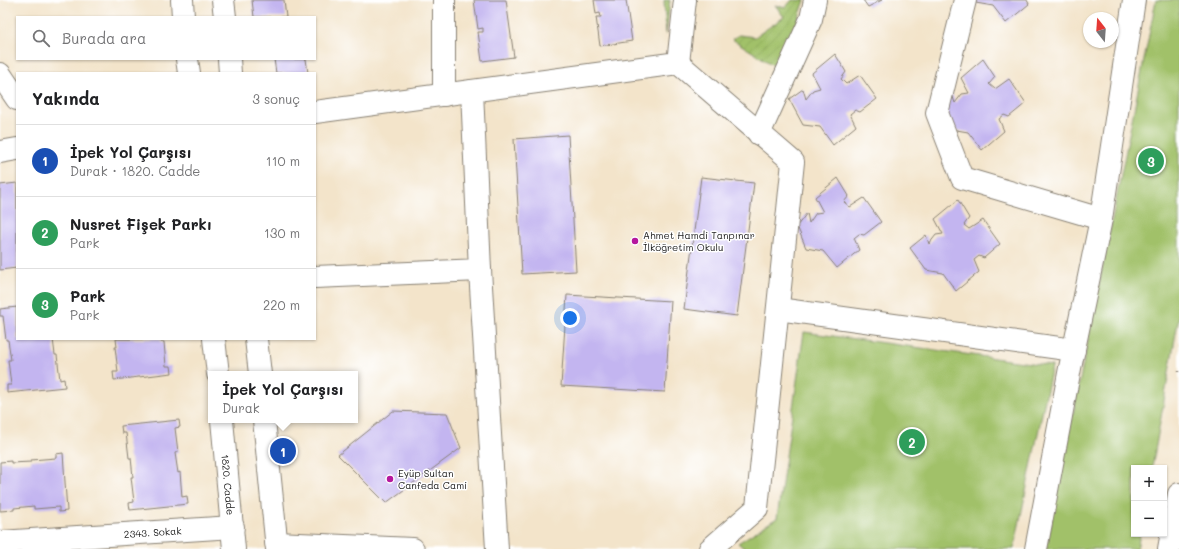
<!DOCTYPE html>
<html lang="tr">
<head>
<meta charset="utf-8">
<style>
	body { margin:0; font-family:Mali,sans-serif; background:#f6f6f6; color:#202124 }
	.controls { position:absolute; right:12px; bottom:12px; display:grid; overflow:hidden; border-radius:0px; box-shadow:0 1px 3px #0004 }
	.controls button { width:36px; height:36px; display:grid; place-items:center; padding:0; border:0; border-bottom:1px solid #e0e0e0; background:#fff; color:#202124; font:20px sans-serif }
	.compass { position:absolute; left:1083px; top:12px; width:36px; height:36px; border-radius:50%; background:#fff; box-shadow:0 1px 3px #0004; rotate:343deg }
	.you { position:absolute; left:570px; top:318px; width:14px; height:14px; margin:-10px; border:3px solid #fff; border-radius:50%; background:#1a73e8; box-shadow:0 0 0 6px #1a73e833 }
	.badge { display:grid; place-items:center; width:26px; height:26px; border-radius:50%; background:#1a73e8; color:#fff; font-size:13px; font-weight:700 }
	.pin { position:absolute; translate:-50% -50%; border:2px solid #fff; box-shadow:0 1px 4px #0006 }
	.popup { position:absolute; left:208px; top:371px; width:150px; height:52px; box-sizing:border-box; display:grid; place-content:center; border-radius:0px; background:#fff; filter:drop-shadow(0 1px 3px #0005); font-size:13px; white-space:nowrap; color:#757577 }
	.popup b { font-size:15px; color:#202124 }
	.popup::after { content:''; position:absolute; left:50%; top:100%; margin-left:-8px; border:8px solid transparent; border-top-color:#fff }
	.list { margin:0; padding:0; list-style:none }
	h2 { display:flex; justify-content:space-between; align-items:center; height:52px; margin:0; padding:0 16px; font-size:17px }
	h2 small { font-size:13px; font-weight:400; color:#757577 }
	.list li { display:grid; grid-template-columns:26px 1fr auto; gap:12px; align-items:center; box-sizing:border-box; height:72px; padding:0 16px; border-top:1px solid #e0e0e0 }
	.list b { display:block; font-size:15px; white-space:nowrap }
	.list p { margin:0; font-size:13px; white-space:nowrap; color:#757577 }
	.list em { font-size:13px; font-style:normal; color:#757577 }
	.icon { flex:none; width:22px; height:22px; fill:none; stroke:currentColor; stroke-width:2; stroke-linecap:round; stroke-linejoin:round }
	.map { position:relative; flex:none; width:1179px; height:549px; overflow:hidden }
	.search { position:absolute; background:#fff; box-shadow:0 1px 3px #0004; left:16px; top:16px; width:300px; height:44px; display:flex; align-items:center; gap:10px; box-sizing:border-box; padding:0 14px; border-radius:0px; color:#757577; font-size:15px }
	.panel { position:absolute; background:#fff; box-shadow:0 1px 3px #0004; left:16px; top:72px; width:300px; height:268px; border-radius:0px }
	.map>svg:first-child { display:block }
	.park { fill:#a1c169; stroke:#5e6e42 }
	.garden { fill:url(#garden-furrows); stroke:#5e6e42 }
	.building { fill:#c3b5f0 }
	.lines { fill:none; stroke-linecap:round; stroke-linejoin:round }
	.minor-casing { stroke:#888073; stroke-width:24 }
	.major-casing { stroke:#888073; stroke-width:24 }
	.path { stroke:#888073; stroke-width:2.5; stroke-dasharray:1 3; stroke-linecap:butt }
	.minor { stroke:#fff; stroke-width:22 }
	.major { stroke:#fff; stroke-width:22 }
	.poi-dot { fill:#b5179e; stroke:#fff; stroke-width:1.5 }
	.labels { text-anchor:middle; stroke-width:3; stroke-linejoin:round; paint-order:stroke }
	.poi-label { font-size:10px; fill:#1c1c1c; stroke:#fff; text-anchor:start }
	.street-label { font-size:10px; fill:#1c1c1c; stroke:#fff }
</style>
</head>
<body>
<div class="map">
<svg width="1179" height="549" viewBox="0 0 1179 549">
	<defs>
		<pattern id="garden-furrows" width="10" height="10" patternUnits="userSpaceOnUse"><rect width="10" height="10" fill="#a1c169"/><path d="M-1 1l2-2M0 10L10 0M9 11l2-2" fill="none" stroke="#8aa55a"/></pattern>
	</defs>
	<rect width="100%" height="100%" fill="#fff"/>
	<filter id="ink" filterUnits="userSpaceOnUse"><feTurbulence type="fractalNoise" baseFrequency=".025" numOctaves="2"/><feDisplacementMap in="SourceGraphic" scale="8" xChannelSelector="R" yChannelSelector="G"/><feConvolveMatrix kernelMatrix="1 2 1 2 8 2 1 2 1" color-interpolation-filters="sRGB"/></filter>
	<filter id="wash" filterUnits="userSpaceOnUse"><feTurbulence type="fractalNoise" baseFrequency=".012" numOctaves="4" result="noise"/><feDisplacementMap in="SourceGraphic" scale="16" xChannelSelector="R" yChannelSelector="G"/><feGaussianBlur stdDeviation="0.9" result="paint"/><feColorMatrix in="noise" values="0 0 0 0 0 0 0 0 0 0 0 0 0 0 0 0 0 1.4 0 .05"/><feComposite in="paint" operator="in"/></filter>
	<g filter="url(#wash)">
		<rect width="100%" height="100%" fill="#f3e4ca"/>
		<g class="park">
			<path d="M1156 0H1179V316L1152 468H1134V534H1140L1137 549H1046Z"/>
			<path d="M804 332 1052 366 1014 549H745L738 543 777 518Z"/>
		</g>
		<g class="garden">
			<path d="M664 0H670L666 35Z"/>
			<path d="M792 0H805L778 78 770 73 776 67 732 39 739 35 755 37 784 17 775 5 785 8Z"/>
		</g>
		<g id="blocks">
			<g class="building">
				<path d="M252 0H284L286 17H254Z"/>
				<path d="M474 0H506L514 57 482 61 478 32H483V28L478 29Z"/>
				<path d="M594 0H626L632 41 600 46 596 17H601L600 13 596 14Z"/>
				<path d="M863 0H882L868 7Z"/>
				<path d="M974 0H1027L1029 4 1006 23 993 6 976 3Z"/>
				<path d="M835 54 846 72 841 79 846 84 860 75 877 99 860 112 855 110 850 114 856 126 833 145 820 127 803 125 789 99 803 89 806 99 813 90 820 88 812 73Z"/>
				<path d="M274 59H306L308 73H276Z"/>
				<path d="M983 59 995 77 989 84 995 89 1009 79 1026 103 1009 117 1004 115 999 119 1004 131 982 150 968 132 951 129 937 104 952 94 955 103 962 94 969 93 961 78Z"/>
				<path d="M568 135 576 271 522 274 514 139Z"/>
				<path d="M701 177 754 183 737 316 684 309Z"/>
				<path d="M838 178 849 196 844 202 850 207 864 198 881 222 864 235 859 234 854 238 859 250 837 268 823 251 806 248 797 226 807 213 809 223 816 213 823 212 815 197Z"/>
				<path d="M17 183V268L0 270V185Z"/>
				<path d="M958 200 969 218 964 225 969 229 983 220 1000 244 984 258 979 256 974 260 979 272 956 291 943 273 926 270 910 248 926 235 929 244 936 235 943 234 935 219Z"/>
				<path d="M567 295 671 301 665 392 561 386Z"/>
				<path d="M17 307V339H53L55 355H57L60 380 64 379 65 387 7 393V385H11L8 360H11L8 340H6L3 316H0V309Z"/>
				<path d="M116 339H161V342H164L166 366H171L172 373 114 380 113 372H118L115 347H117Z"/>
				<path d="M393 411 447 413 461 448 386 503 338 455Z"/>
				<path d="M179 420 180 427 175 428 178 452 175 453 178 473 180 472 182 497 187 496 188 504 130 510 129 503 134 502 131 477H133L131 458H129L126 433H122L121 426Z"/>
				<path d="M63 453 67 511 59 512V507L34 509V506L14 508V510L0 511V462L11 461V463L31 462V460L56 458V454Z"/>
			</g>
		</g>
	</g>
	<g filter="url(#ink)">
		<use href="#blocks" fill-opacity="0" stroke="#888073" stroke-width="1"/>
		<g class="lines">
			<defs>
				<g id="minor">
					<path d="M444 0V95"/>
					<path d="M965 0 937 113 962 178 1101 219"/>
					<path d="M678 63 685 0"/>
					<path d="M0 74 17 99"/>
					<path d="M315 112 678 63 793 162 757 508 710 549"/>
					<path d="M759 134 811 19 815 0"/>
					<path d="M0 152 17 149"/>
					<path d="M480 270 497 549"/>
					<path d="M315 277 480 270 472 91"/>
					<path d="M778 309 1074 350"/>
					<path id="s1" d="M0 542 233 527"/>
					<path d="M276 543 413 549"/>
					<path d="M1036 549 1070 368 1101 219 1134 0"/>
					<path d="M1169 549 1179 494"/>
				</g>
				<g id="major">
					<path d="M182 0 183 17"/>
					<path d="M223 0 225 17"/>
					<path d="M187 59 189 73"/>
					<path d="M229 59 230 73"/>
					<path d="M214 339 218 374"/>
					<path d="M256 339 260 374"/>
					<path id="s2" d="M222 420 234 549"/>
					<path d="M264 420 277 549"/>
				</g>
			</defs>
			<use href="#minor" class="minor-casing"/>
			<use href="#major" class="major-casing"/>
			<path class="path" d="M1179 372V371"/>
			<use href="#minor" class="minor"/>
			<use href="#major" class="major"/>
		</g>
	</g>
	<g class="poi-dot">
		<circle cx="635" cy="241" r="4"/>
		<circle cx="390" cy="479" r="4"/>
	</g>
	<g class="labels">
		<g class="poi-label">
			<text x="643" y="239">Ahmet Hamdi Tanpınar<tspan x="643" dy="12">İlköğretim Okulu</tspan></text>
			<text x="398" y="477">Eyüp Sultan<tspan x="398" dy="12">Canfeda Cami</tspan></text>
		</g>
		<g class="street-label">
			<text dy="4" stroke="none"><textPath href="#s2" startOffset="65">1820. Cadde</textPath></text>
			<text dy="4" stroke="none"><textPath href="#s1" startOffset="153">2343. Sokak</textPath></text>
		</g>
	</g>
</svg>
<div class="controls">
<button>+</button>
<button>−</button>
</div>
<svg class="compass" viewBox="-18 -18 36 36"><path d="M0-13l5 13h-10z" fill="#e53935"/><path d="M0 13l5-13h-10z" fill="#757577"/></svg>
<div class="you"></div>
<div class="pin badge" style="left:283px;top:451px;background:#1a4fb4">1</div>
<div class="popup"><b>İpek Yol Çarşısı</b>Durak</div>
<div class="pin badge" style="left:912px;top:442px;background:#2e9e5b">2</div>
<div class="pin badge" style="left:1151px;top:161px;background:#2e9e5b">3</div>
<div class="search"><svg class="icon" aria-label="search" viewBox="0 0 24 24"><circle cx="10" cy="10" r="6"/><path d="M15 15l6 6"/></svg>Burada ara</div>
<section class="panel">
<h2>Yakında<small>3 sonuç</small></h2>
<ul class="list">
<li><span class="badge" style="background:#1a4fb4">1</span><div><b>İpek Yol Çarşısı</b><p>Durak · 1820. Cadde</p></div><em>110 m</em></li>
<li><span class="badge" style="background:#2e9e5b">2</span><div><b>Nusret Fişek Parkı</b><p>Park</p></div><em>130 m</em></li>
<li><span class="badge" style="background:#2e9e5b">3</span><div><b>Park</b><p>Park</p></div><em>220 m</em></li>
</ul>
</section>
</div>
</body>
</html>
